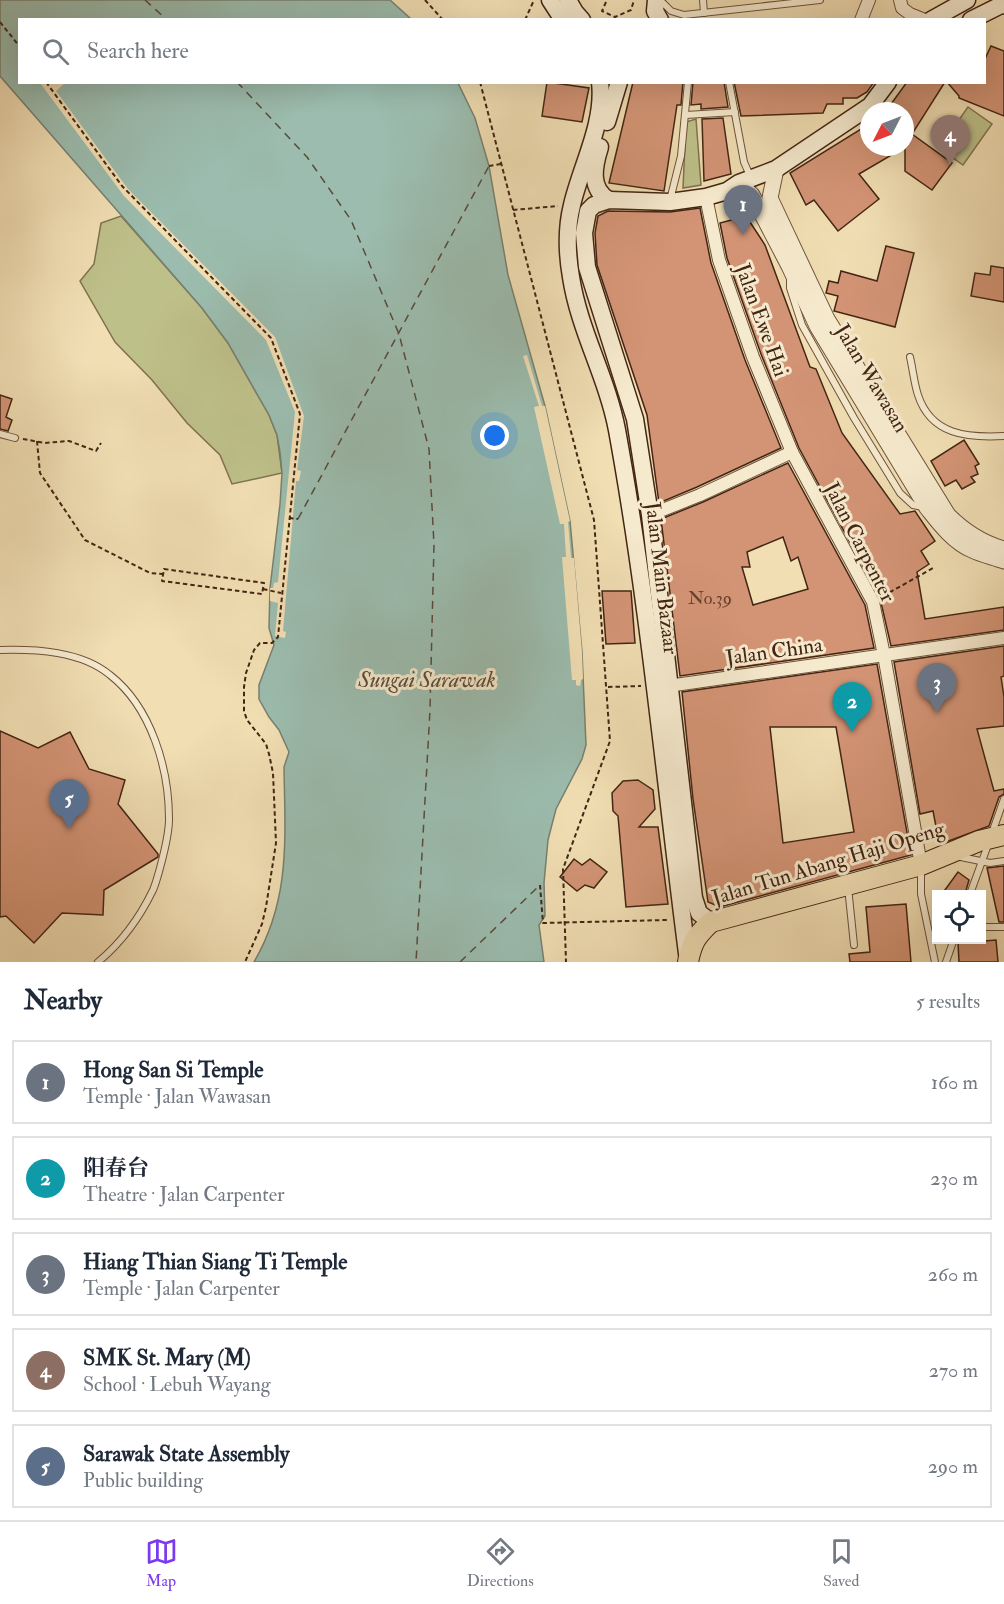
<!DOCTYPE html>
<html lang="en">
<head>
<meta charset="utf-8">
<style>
	body { margin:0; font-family:"IM FELL Double Pica","Noto Serif SC",serif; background:#f6f6f7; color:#1f2937 }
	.controls { position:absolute; right:18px; bottom:18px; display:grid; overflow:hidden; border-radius:0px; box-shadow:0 6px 24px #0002 }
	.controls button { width:54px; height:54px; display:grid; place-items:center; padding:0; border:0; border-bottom:2px solid #e0e1e3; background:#fff; color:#1f2937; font:30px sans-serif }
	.compass { position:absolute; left:860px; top:102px; width:54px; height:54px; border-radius:50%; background:#fff; box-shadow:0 6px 24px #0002; rotate:228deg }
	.you { position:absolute; left:495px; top:436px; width:21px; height:21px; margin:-15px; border:4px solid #fff; border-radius:50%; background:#1a73e8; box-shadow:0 0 0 9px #1a73e833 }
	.badge { display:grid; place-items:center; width:39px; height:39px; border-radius:50%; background:#7c3aed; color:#fff; font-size:20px; font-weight:700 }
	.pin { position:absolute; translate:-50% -50px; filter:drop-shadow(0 2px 3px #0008) }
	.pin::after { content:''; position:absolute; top:32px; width:21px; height:18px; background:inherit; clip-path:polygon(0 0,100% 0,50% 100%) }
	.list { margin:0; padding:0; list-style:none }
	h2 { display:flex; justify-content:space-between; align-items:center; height:78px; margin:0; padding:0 24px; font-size:26px }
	h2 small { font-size:20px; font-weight:400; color:#747a83 }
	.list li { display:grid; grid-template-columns:39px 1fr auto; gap:18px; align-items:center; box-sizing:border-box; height:84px; margin:0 12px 12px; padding:0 12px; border:2px solid #e0e1e3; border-radius:0px }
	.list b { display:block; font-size:22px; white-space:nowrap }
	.list p { margin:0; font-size:20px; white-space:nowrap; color:#747a83 }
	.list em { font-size:20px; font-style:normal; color:#747a83 }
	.icon { flex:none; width:33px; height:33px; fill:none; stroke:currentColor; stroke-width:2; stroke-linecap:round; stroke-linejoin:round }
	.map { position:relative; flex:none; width:1004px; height:962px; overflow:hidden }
	.search { position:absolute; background:#fff; box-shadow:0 6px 24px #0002; left:18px; right:18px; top:18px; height:66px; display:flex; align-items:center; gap:15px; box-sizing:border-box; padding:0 21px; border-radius:0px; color:#747a83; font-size:22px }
	.sheet { height:558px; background:#fff }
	nav { display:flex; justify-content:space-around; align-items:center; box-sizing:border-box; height:84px; border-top:2px solid #e0e1e3; background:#fff; font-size:16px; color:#747a83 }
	nav a { display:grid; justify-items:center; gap:3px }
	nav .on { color:#7c3aed }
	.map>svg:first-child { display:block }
	.green { fill:#bec08a; stroke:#80724f; stroke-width:1.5 }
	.water { fill:#9bbcae; stroke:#788070; stroke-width:1.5 }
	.pier { fill:#f1deb3 }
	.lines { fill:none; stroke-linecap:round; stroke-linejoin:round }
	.ferry { stroke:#594b3a; stroke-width:1.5; stroke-dasharray:8 6; stroke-linecap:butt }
	.building { fill:#d39475; stroke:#432514; stroke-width:1.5; fill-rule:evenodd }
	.service-casing { stroke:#6e533c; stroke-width:8 }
	.minor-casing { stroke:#6e533c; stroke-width:14 }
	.tertiary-casing { stroke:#6e533c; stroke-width:17 }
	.secondary-casing { stroke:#432514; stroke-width:19 }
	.primary-casing { stroke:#432514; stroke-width:22 }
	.path { stroke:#432514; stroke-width:2; stroke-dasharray:4.5 3; stroke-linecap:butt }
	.service { stroke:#f6eace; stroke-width:6 }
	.minor { stroke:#f6eace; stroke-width:12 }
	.tertiary { stroke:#f6eace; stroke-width:15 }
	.secondary { stroke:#f6eace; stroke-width:16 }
	.primary { stroke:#f1deb3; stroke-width:20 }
	.labels { text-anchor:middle; stroke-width:6; stroke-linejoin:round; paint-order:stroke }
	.number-label { font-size:18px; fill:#67412c }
	.street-label { font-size:21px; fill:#432514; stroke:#f6eace }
	.water-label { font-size:22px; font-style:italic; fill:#594b3a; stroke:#f6eace }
</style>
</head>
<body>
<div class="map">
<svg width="1004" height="962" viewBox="0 0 1004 962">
	<rect width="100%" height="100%" fill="#f1deb3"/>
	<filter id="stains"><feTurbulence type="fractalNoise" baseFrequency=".00333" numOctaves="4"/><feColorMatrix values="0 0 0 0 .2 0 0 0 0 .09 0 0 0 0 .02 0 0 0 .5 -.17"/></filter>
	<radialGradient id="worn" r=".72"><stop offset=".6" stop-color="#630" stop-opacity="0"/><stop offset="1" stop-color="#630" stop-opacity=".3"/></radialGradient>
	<g class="green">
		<path d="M968 107 992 124 963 165 939 148Z"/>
		<path d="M696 119 701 185 683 188 686 122Z"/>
		<path d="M121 216 202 308 228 343 269 415 277 435 282 473 232 484 220 455 187 423 152 380 115 342 80 281 94 264 101 223Z"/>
	</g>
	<path class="water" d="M0 0H390L411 19 20 20V82H458L459 85 475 118 489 166 508 275 545 406 570 521 582 652 586 745 582 759 556 809 548 840 544 883 545 916 539 925 544 962H254C291 899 285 837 284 767L289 752 279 730 269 717 259 699V685L274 645 269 628 270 588 280 504 282 473 280 452 277 435 269 415 228 343 202 308 0 76Z"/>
	<g class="pier">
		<path d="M40 83H65L56 91 128 189 275 337 304 416 297 470 301 471 299 481H296L283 631 286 632 285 638 275 636 278 603 270 601V588H273L274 583 278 582 295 412 266 340 124 196Z"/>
		<path d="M527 355 542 406H545L570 521 568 522 571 558H574L582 652 583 679 581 680 580 686 576 685V680H572L562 557H566L564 524H560L534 407 539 406 523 356Z"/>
	</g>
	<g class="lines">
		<g class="ferry">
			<path d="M145 0 167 20"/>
			<path d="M237 82 307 157 351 220 399 334 429 449 434 545 430 710 416 962"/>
			<path d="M298 519 489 166"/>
			<path d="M460 962 540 885"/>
		</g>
	</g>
	<g class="building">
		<path d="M991 46 1004 51V116L959 98V96L947 82H984V61Z"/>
		<path d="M547 82 589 88 582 122 542 116Z"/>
		<path d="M633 82H683L681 105H677L664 191 609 183Z"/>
		<path d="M693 82H724L728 107 701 109V104L691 105Z"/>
		<path d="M734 82H874L867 92 857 98H843V104H827L823 113 741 116Z"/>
		<path d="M907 82H945L912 134 952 163 932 190 905 171V147L859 174 879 199 838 231 814 200 806 205 790 173 869 124V147H905V111H886Z"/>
		<path d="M723 118 731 174 704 181 702 119Z"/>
		<path d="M700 208 711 263 745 360 781 448 697 487 659 503 647 415 597 265 595 233 598 216 608 211 670 212Z"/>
		<path d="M746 216 765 245 810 367 816 369 842 433 900 514 915 511 935 541 921 551 929 564 917 572 925 619 1004 607V630L891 646 880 598 799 448 761 354 727 258 720 223Z"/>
		<path d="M886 246 914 253 895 327 834 311 838 296 826 293 829 281 838 283 841 271 877 281Z"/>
		<path d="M991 266 1004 268V302L971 296 975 273 990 275Z"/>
		<path d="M0 395 12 399 6 417 12 420 8 431 0 429Z"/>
		<path d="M964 440 979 464 975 466 978 474 971 477 975 482 962 489 956 480 945 486 931 461Z"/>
		<path d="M788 463 865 605 874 648 680 676 661 519 703 502ZM783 537 791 561 798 557 808 589 753 605 742 567H750L747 552Z"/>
		<path d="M602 591H631L635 643 606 644Z"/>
		<path d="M1004 646V676L1001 677 1004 697V726L977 729 994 791 1004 789V794L999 797 989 826 946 842 938 837 933 811 920 814 894 662Z"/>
		<path d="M877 664 911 855 720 907 708 902 693 799 682 692ZM770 727H836L854 832 783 843Z"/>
		<path d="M0 731 38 748 70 732 89 769 125 780 118 804 158 854V857L104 890 103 915 62 913 34 943 6 916 0 917Z"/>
		<path d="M638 780 653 790 655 809 639 827H658L668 904 626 907 618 816 613 811 612 793 623 781Z"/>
		<path d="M574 859 582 865 590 859 607 872 594 888 585 885 577 891 560 877Z"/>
		<path d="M1004 866V922H999L987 868Z"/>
		<path d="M958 872 969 880 965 894H942Z"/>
		<path d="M906 904 911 962H850L849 954 870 952 866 907Z"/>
		<path d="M996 940 998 962H959L958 943Z"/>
	</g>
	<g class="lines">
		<defs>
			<g id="service">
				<path d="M660 0 671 11 684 15 820 0"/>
				<path d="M703 0 704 13"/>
				<path d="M729 82 744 162 751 178"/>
				<path d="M686 115 735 112"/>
				<path d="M670 200 681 156 688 82"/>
				<path d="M790 281V288L802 325 854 418 900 493 913 505 923 507"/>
				<path d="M910 357C913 370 914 383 918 395 931 435 967 438 1004 436"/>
				<path d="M0 434 15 438"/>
				<path d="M0 650C36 649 81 651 110 675 151 707 169 768 169 819 169 835 164 853 160 868 158 875 156 883 153 890 140 917 121 943 98 962"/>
				<path d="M992 833 1004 799"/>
				<path d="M956 856 990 863 1004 861"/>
				<path d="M921 869V894L935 962"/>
				<path d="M848 887 854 945"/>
				<path d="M970 894 989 842"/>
				<path d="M982 927H1004"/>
				<path d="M946 962 954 939"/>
			</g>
			<g id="minor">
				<path d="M900 0 902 8 910 14 925 20"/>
				<path d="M861 20 869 0"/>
				<path d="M706 197 719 260 753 357 792 452 873 602 884 655 921 865"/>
				<path d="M650 515 700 495 792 452"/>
				<path d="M668 686 1004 638"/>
			</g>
			<g id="tertiary">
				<path d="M776 169 770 198 827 319 948 515C964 531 982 543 1004 549"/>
				<path d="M739 183 752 195 789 266 817 326 927 508C939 523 953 542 972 550 982 555 993 557 1004 561"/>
			</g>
			<g id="secondary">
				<path d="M550 0 563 20"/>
				<path d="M568 0 575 12 582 20"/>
				<path d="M656 0 655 11 660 20"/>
				<path d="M931 20 967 0"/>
				<path d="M971 20 999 6 1004 5"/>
				<path d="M600 82C605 123 581 166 572 205 566 229 567 254 571 277 579 330 607 377 617 430 649 605 665 784 688 961"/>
				<path d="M607 122 619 82"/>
				<path d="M600 147C594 166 589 189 609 200"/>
				<path d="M711 922 699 913 694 898 650 515 635 419 587 267 584 233 588 211 594 205 609 200 670 202 706 197 727 191 739 183 776 169 870 106 888 82"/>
			</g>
			<path id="primary" d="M688 962C692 942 696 936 711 922L921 865 979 841 1004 835"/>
		</defs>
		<use href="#service" class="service-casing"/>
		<use href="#minor" class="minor-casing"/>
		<use href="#tertiary" class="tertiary-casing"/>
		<use href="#secondary" class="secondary-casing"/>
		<use href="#primary" class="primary-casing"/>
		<g class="path">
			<path d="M425 0 443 20"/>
			<path d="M606 2 602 11 615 17 631 10 634 0"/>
			<path d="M525 20 534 0"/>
			<path d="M0 22 20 47"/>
			<path d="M46 82 122 186 271 338 300 414 278 637 272 643H260L254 650 246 673 244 687V711L247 720 266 744 269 754 273 773 276 843 266 907 262 924 245 962"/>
			<path d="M480 82 594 520 610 741 563 869 566 962"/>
			<path d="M489 166 501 164"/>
			<path d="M513 210 558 206"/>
			<path d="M23 439 45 443 69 441 96 451 101 443"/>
			<path d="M37 441 40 473 85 540 150 573 163 574"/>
			<path d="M289 518 298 519"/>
			<path d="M164 569 264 583 262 594 162 581Z"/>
			<path d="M263 589 281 593"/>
			<path d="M883 596 935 567"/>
			<path d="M608 687 641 686"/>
			<path d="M540 885 543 923 667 920"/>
		</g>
		<use href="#service" class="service"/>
		<use href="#minor" class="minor"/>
		<use href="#tertiary" class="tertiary"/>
		<use href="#secondary" class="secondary"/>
		<use href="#primary" class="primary"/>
	</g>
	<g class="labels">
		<g class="number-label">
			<text x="710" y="604">No.39</text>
		</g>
		<g class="street-label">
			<text transform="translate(762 320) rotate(70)" y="7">Jalan Ewe Hai</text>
			<text transform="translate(872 378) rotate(59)" y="7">Jalan Wawasan</text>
			<text transform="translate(860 542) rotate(63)" y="7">Jalan Carpenter</text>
			<text transform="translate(662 578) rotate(83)" y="7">Jalan Main Bazaar</text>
			<text transform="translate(774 651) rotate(-8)" y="7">Jalan China</text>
			<text transform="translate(828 863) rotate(-17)" y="7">Jalan Tun Abang Haji Openg</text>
		</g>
		<g class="water-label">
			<text x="427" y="687">Sungai Sarawak</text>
		</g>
	</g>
	<rect width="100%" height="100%" filter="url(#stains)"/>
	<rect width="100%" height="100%" fill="url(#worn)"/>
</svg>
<div class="controls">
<button><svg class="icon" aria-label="locate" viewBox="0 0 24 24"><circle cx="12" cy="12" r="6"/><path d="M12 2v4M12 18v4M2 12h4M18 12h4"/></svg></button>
</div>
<svg class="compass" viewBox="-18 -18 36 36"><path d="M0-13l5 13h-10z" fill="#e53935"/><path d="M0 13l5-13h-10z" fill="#747a83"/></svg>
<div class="you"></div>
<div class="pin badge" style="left:743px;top:235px;background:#6b7280">1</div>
<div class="pin badge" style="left:852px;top:732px;background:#0f9aa8">2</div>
<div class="pin badge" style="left:937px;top:713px;background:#6b7280">3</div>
<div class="pin badge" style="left:950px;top:165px;background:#8d6e63">4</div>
<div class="pin badge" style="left:69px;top:829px;background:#5c6f8a">5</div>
<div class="search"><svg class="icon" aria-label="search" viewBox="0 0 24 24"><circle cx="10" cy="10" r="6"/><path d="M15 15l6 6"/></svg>Search here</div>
</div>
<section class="sheet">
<h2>Nearby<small>5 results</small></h2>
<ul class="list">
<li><span class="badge" style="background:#6b7280">1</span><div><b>Hong San Si Temple</b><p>Temple · Jalan Wawasan</p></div><em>160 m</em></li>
<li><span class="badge" style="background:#0f9aa8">2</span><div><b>阳春台</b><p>Theatre · Jalan Carpenter</p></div><em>230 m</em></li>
<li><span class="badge" style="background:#6b7280">3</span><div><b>Hiang Thian Siang Ti Temple</b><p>Temple · Jalan Carpenter</p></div><em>260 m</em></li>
<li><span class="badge" style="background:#8d6e63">4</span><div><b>SMK St. Mary (M)</b><p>School · Lebuh Wayang</p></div><em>270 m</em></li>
<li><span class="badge" style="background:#5c6f8a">5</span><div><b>Sarawak State Assembly</b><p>Public building</p></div><em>290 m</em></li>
</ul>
</section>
<nav>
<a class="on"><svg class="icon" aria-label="map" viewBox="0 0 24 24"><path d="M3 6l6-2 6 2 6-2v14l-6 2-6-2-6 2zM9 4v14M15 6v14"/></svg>Map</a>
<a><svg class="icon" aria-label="directions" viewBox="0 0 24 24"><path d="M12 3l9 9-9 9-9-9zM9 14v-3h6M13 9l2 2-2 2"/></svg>Directions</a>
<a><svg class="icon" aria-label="saved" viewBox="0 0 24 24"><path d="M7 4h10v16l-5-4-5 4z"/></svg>Saved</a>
</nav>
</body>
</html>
